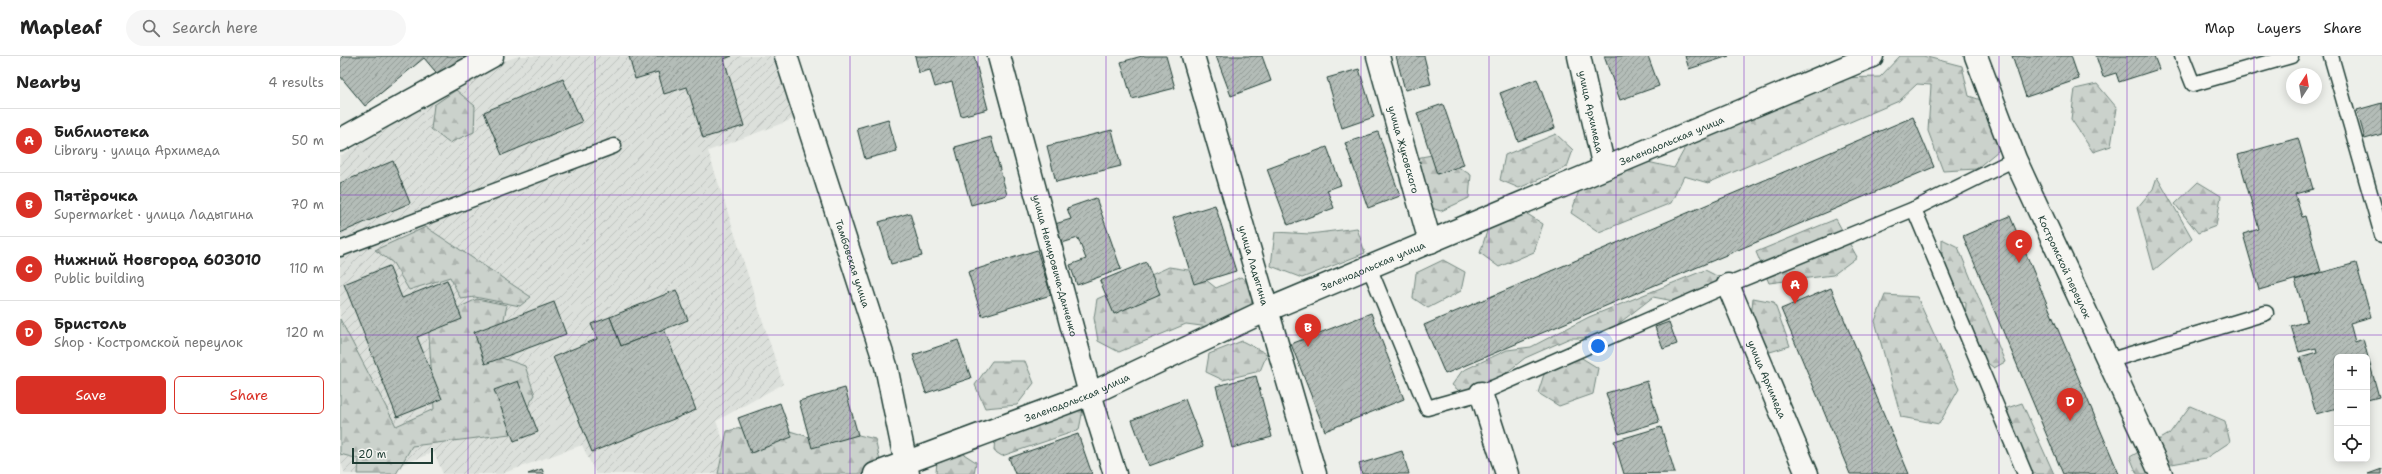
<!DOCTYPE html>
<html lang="en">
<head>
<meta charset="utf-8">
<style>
	body { margin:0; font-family:"Shantell Sans",sans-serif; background:#f6f6f6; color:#222 }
	.controls { position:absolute; right:12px; bottom:12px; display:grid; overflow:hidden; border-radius:6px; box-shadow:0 2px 10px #0003 }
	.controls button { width:36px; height:36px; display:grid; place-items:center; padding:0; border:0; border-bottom:1px solid #e0e0e0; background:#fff; color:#222; font:20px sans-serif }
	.compass { position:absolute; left:1946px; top:12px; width:36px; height:36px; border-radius:50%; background:#fff; box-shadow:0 2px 10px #0003; rotate:12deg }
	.scale { position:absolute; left:12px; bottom:10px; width:81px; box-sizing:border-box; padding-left:4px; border:2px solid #1f3d34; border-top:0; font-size:11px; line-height:14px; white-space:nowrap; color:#1f3d34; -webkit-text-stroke:3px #f6f6f2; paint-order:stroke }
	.you { position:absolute; left:1258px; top:290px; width:14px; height:14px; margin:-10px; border:3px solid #fff; border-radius:50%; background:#1a73e8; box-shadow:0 0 0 6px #1a73e833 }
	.badge { display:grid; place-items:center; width:26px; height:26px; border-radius:50%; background:#d93025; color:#fff; font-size:13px; font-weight:700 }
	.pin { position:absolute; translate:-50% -33px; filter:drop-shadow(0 1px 2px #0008) }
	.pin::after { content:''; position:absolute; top:21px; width:14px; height:12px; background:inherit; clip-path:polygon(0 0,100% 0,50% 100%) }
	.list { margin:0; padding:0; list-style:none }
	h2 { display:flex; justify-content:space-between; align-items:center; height:52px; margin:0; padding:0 16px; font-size:17px }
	h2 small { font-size:13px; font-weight:400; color:#767676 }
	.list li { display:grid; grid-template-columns:26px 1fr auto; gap:12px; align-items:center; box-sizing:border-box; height:64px; padding:0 16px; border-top:1px solid #e0e0e0 }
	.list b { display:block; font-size:15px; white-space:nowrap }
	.list p { margin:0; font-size:13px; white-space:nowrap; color:#767676 }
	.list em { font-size:13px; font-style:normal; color:#767676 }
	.actions { display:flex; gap:8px; padding:12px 16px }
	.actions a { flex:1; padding:9px 0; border:1px solid #d93025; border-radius:6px; text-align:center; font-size:14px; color:#d93025 }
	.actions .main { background:#d93025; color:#fff }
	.icon { flex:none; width:22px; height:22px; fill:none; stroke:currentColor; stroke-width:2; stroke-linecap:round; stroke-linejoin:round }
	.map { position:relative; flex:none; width:2042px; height:418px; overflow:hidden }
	header { display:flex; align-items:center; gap:24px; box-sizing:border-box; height:56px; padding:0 20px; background:#fff; border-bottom:1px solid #e0e0e0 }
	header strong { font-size:19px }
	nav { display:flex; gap:22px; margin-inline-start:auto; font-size:14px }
	.search { width:280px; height:36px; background:#f6f6f6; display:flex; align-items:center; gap:10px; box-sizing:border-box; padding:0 14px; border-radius:22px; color:#767676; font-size:15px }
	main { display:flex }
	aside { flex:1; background:#fff }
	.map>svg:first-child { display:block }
	.industrial { fill:url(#industrial-furrows) }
	.forest { fill:url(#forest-firs); stroke:#758880 }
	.building { fill:url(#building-hatch); stroke:#1f3d34 }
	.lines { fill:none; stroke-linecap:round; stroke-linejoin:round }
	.lane-casing { stroke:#1f3d34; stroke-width:17 }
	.street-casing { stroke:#1f3d34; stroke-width:25 }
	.lane { stroke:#f6f6f2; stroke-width:14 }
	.street { stroke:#f6f6f2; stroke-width:22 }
	.grid { fill:none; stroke:#7b2cbf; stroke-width:1; stroke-opacity:0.55 }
	.labels { text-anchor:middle; stroke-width:4; stroke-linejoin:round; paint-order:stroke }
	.street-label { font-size:10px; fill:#1f3d34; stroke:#f6f6f2 }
</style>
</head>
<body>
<header>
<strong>Mapleaf</strong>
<div class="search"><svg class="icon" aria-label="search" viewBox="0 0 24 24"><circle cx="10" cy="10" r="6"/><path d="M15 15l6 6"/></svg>Search here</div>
<nav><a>Map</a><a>Layers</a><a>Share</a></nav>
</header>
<main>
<aside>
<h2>Nearby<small>4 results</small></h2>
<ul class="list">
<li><span class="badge">A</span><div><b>Библиотека</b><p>Library · улица Архимеда</p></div><em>50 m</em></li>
<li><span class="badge">B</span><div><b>Пятёрочка</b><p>Supermarket · улица Ладыгина</p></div><em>70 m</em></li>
<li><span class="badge">C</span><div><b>Нижний Новгород 603010</b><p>Public building</p></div><em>110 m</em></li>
<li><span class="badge">D</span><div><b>Бристоль</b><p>Shop · Костромской переулок</p></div><em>120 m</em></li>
</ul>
<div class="actions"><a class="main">Save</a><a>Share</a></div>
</aside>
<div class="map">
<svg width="2042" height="418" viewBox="0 0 2042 418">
	<defs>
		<pattern id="industrial-furrows" width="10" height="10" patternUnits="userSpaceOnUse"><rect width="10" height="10" fill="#dce0db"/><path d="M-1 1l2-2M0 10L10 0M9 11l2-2" fill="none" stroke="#bcc1bd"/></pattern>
		<pattern id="forest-firs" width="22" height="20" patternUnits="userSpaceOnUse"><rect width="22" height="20" fill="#cbd2cc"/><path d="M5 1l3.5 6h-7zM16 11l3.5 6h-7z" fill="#aeb5b0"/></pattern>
		<pattern id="building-hatch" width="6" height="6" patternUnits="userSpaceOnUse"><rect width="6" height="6" fill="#b4bdb8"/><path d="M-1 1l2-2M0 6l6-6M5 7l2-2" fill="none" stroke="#929b96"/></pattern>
	</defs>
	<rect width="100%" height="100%" fill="#edefea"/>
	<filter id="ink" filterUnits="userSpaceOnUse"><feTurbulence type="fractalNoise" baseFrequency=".025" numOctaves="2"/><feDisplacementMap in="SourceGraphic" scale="8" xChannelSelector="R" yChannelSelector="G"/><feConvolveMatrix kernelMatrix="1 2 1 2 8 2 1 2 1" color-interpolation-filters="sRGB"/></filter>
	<g filter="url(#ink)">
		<path class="industrial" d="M179 0H436L456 62 368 95 443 328 376 365 396 418H256L242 389 161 418H103L94 396 39 418H5L0 404V100L158 7Z"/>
		<g class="forest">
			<path d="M1560 0H1583L1622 10 1629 40 1644 45 1664 90 1636 113 1603 115 1588 75 1591 29 1577 28 1559 45 1368 127 1344 120 1331 147 1259 176 1231 157 1240 132 1299 104 1334 112 1349 85 1494 22 1540 21Z"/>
			<path d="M1757 28 1777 52 1771 90 1753 96 1731 63 1735 33Z"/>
			<path d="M116 34 135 50 134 76 109 87 91 73 94 49Z"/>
			<path d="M1216 78 1233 94 1227 111 1179 132 1160 124 1165 99Z"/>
			<path d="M1097 98 1131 119 1129 142 1101 155 1084 150 1076 102Z"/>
			<path d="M1817 121 1852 182 1814 214 1797 152 1813 133Z"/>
			<path d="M1858 126 1881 140 1876 170 1858 177 1835 148Z"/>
			<path d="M1181 154 1203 168 1194 196 1159 211 1140 197 1150 166Z"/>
			<path d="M1496 163 1517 201 1493 219 1429 227 1416 196Z"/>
			<path d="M86 171 191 241 180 250 135 241 121 243 110 221 69 234 53 207 35 194Z"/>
			<path d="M1017 172 1025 197 962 222 931 210 935 176 970 178Z"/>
			<path d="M1602 183 1618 191 1665 306 1654 312 1624 288 1626 247 1602 237Z"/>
			<path d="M1103 204 1125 216 1121 235 1088 252 1073 242 1076 217Z"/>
			<path d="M829 211 855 215 876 232 901 221 916 234 908 256 869 271 846 268 779 296 758 285 754 262 757 243Z"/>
			<path d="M1365 214 1379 221 1370 235 1339 246 1313 241 1260 282H1230L1185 302 1147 332 1123 338 1112 329 1122 315 1167 294 1191 291 1249 261Z"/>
			<path d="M1545 239 1577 241 1619 333 1599 368 1561 361 1535 265Z"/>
			<path d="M1413 242 1434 246 1450 290 1430 296 1411 262Z"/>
			<path d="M137 243 167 249 156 300 185 310 195 339 170 378 72 390 56 418H18L19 403 0 398V263L56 370 94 353 88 266Z"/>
			<path d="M902 285 927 298 920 315 883 324 866 316 869 298Z"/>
			<path d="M1237 299 1258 312 1253 338 1219 350 1198 337 1206 312Z"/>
			<path d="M652 305H685L694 327 677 349 645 352 635 329Z"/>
			<path d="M750 338 743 353 739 374 662 400 654 395 655 378Z"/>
			<path d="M1682 347 1714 418H1681L1667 352Z"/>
			<path d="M1850 350 1885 365 1890 386 1866 402 1826 409 1828 418H1797L1790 401 1829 378Z"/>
			<path d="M425 367 472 382 498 374 535 383 540 405 524 418H378L387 375Z"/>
			<path d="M616 393 636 406 634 418H596L597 402Z"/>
		</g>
		<g class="building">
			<path d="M3 0H126L100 21 84 2 25 50 0 20V3Z"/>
			<path d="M289 0H392L384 3 404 70 363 82 347 31 324 38 318 16 295 23Z"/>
			<path d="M575 0H634L648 53 621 60 612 26 595 31 590 14 579 17Z"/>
			<path d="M802 0H826L835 32 792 43 781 6Z"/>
			<path d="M876 0H922L931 25 891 40Z"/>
			<path d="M1056 0H1084L1091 28 1065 34Z"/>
			<path d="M1264 0H1308L1319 30 1280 44Z"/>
			<path d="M1345 0H1389L1349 13Z"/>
			<path d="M1672 0H1731L1739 23 1686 41Z"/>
			<path d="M1756 0H1814L1819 13 1779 26 1776 17 1763 21Z"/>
			<path d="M1019 13 1034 61 1002 72 987 22Z"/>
			<path d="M223 23 242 66 162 99 144 56Z"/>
			<path d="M1197 23 1215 72 1178 85 1160 37Z"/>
			<path d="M2042 47V78L2025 83 2017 54Z"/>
			<path d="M1103 48 1124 109 1097 118 1077 57Z"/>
			<path d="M1573 61 1594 111 1105 318 1084 269Z"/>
			<path d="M548 63 557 95 525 103 517 72Z"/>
			<path d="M772 74 781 110 716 126 707 90Z"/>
			<path d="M1038 76 1060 140 1028 152 1005 87Z"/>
			<path d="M651 81 667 139 631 149 615 91Z"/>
			<path d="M1958 82 1973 133 1955 138 1962 161 1965 160 1981 216 1919 234 1903 178 1919 173 1898 99Z"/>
			<path d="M987 91 1001 129 987 134 994 152 948 169 927 113Z"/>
			<path d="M53 105 70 147 0 177V127Z"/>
			<path d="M756 142 781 213 737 229 730 209 746 203 738 182 722 187 715 168 731 163 727 152Z"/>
			<path d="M875 149 896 215 854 228 833 162Z"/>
			<path d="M570 157 582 200 551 208 539 166Z"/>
			<path d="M1670 160 1779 418H1723L1623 180Z"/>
			<path d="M697 194 711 239 642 260 628 216Z"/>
			<path d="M806 206 820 238 774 258 760 225Z"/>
			<path d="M2016 207 2031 261 2010 267 2015 286 2023 283 2039 341 2027 344V301H1997V352L1976 358 1960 301 1977 296 1976 292 1959 296 1951 270 1967 265 1955 224Z"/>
			<path d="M49 210 62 242 107 224 122 263 77 281 102 343 57 361 4 228Z"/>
			<path d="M1491 232 1569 418H1510L1441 253Z"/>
			<path d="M336 234 348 264 281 290 270 261Z"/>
			<path d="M214 246 226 278 145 308 134 276Z"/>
			<path d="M1031 257 1064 343 985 375 951 288Z"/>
			<path d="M270 261 281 290 324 273 356 354 252 396 213 301 257 283 251 268Z"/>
			<path d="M1329 266 1337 288 1323 293 1315 271Z"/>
			<path d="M618 284 631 322 586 337 573 299Z"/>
			<path d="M916 320 932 381 892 392 876 330Z"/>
			<path d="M178 325 198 376 174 385 154 334Z"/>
			<path d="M1307 325 1319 366 1279 378 1266 337Z"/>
			<path d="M505 332 518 379 472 392 459 345Z"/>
			<path d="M845 343 863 390 809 410 792 364Z"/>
			<path d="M440 347 452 381 411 397 398 362Z"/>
			<path d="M1321 371 1335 417 1284 418 1274 385Z"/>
			<path d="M738 378 752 418H675L669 402Z"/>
			<path d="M1062 395 1069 418H1022L1019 408Z"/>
			<path d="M202 413 204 418H188Z"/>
			<path d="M2042 413V418H2028Z"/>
		</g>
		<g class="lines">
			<defs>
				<g id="lane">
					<path d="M1842 0 1853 28 1951 0"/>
					<path d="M1991 0 2042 179"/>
					<path d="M1574 153 1685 418"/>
					<path d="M0 193 274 90"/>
					<path d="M1029 211 1087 352 1141 337 1388 229 1574 153 1675 103"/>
					<path d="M1768 305 1926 257"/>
				</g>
				<g id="street">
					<path id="s1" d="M446 0 546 310 568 418"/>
					<path id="s2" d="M659 0 750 338 775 418"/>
					<path id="s3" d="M853 0 975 418"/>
					<path id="s4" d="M1038 0 1090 186"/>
					<path id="s5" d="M1239 0 1264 112"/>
					<path id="s6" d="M1636 0 1675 103 1821 418"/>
					<path d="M0 84 152 0"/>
					<path id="s7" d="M1388 229 1467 418"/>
					<path d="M1141 337 1167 418"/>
					<path id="s8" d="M535 418 750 338 927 254 1532 0"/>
				</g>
			</defs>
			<use href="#lane" class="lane-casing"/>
			<use href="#street" class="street-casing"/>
			<use href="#lane" class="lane"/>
			<use href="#street" class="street"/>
		</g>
	</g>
	<path class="grid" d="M128 0V418M255 0V418M383 0V418M510 0V418M638 0V418M766 0V418M893 0V418M1021 0V418M1149 0V418M1276 0V418M1404 0V418M1532 0V418M1659 0V418M1787 0V418M1914 0V418M0 139H2042M0 279H2042"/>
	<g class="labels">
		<g class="street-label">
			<text dy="4" stroke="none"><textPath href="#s5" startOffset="57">улица Архимеда</textPath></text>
			<text dy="4" stroke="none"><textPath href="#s8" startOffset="864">Зеленодольская улица</textPath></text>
			<text dy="4" stroke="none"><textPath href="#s4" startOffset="97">улица Жуковского</textPath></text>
			<text dy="4" stroke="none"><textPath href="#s1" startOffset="218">Тамбовская улица</textPath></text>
			<text dy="4" stroke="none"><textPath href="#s2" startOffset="217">улица Немировича-Данченко</textPath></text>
			<text dy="4" stroke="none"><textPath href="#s3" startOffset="218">улица Ладыгина</textPath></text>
			<text dy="4" stroke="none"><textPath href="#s8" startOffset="540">Зеленодольская улица</textPath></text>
			<text dy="4" stroke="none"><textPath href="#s6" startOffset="229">Костромской переулок</textPath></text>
			<text dy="4" stroke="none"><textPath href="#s7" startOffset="102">улица Архимеда</textPath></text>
			<text dy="4" stroke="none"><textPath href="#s8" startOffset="216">Зеленодольская улица</textPath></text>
		</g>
	</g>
</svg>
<div class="controls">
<button>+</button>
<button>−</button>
<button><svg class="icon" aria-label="locate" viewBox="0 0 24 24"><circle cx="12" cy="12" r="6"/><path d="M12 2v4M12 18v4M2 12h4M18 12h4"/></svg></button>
</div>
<svg class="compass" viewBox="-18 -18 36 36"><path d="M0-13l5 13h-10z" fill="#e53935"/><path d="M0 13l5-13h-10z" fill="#767676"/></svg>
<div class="scale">20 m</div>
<div class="you"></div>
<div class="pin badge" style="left:1455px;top:248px">A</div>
<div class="pin badge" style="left:968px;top:291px">B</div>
<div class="pin badge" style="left:1679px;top:207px">C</div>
<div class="pin badge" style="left:1730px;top:365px">D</div>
</div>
</main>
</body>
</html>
